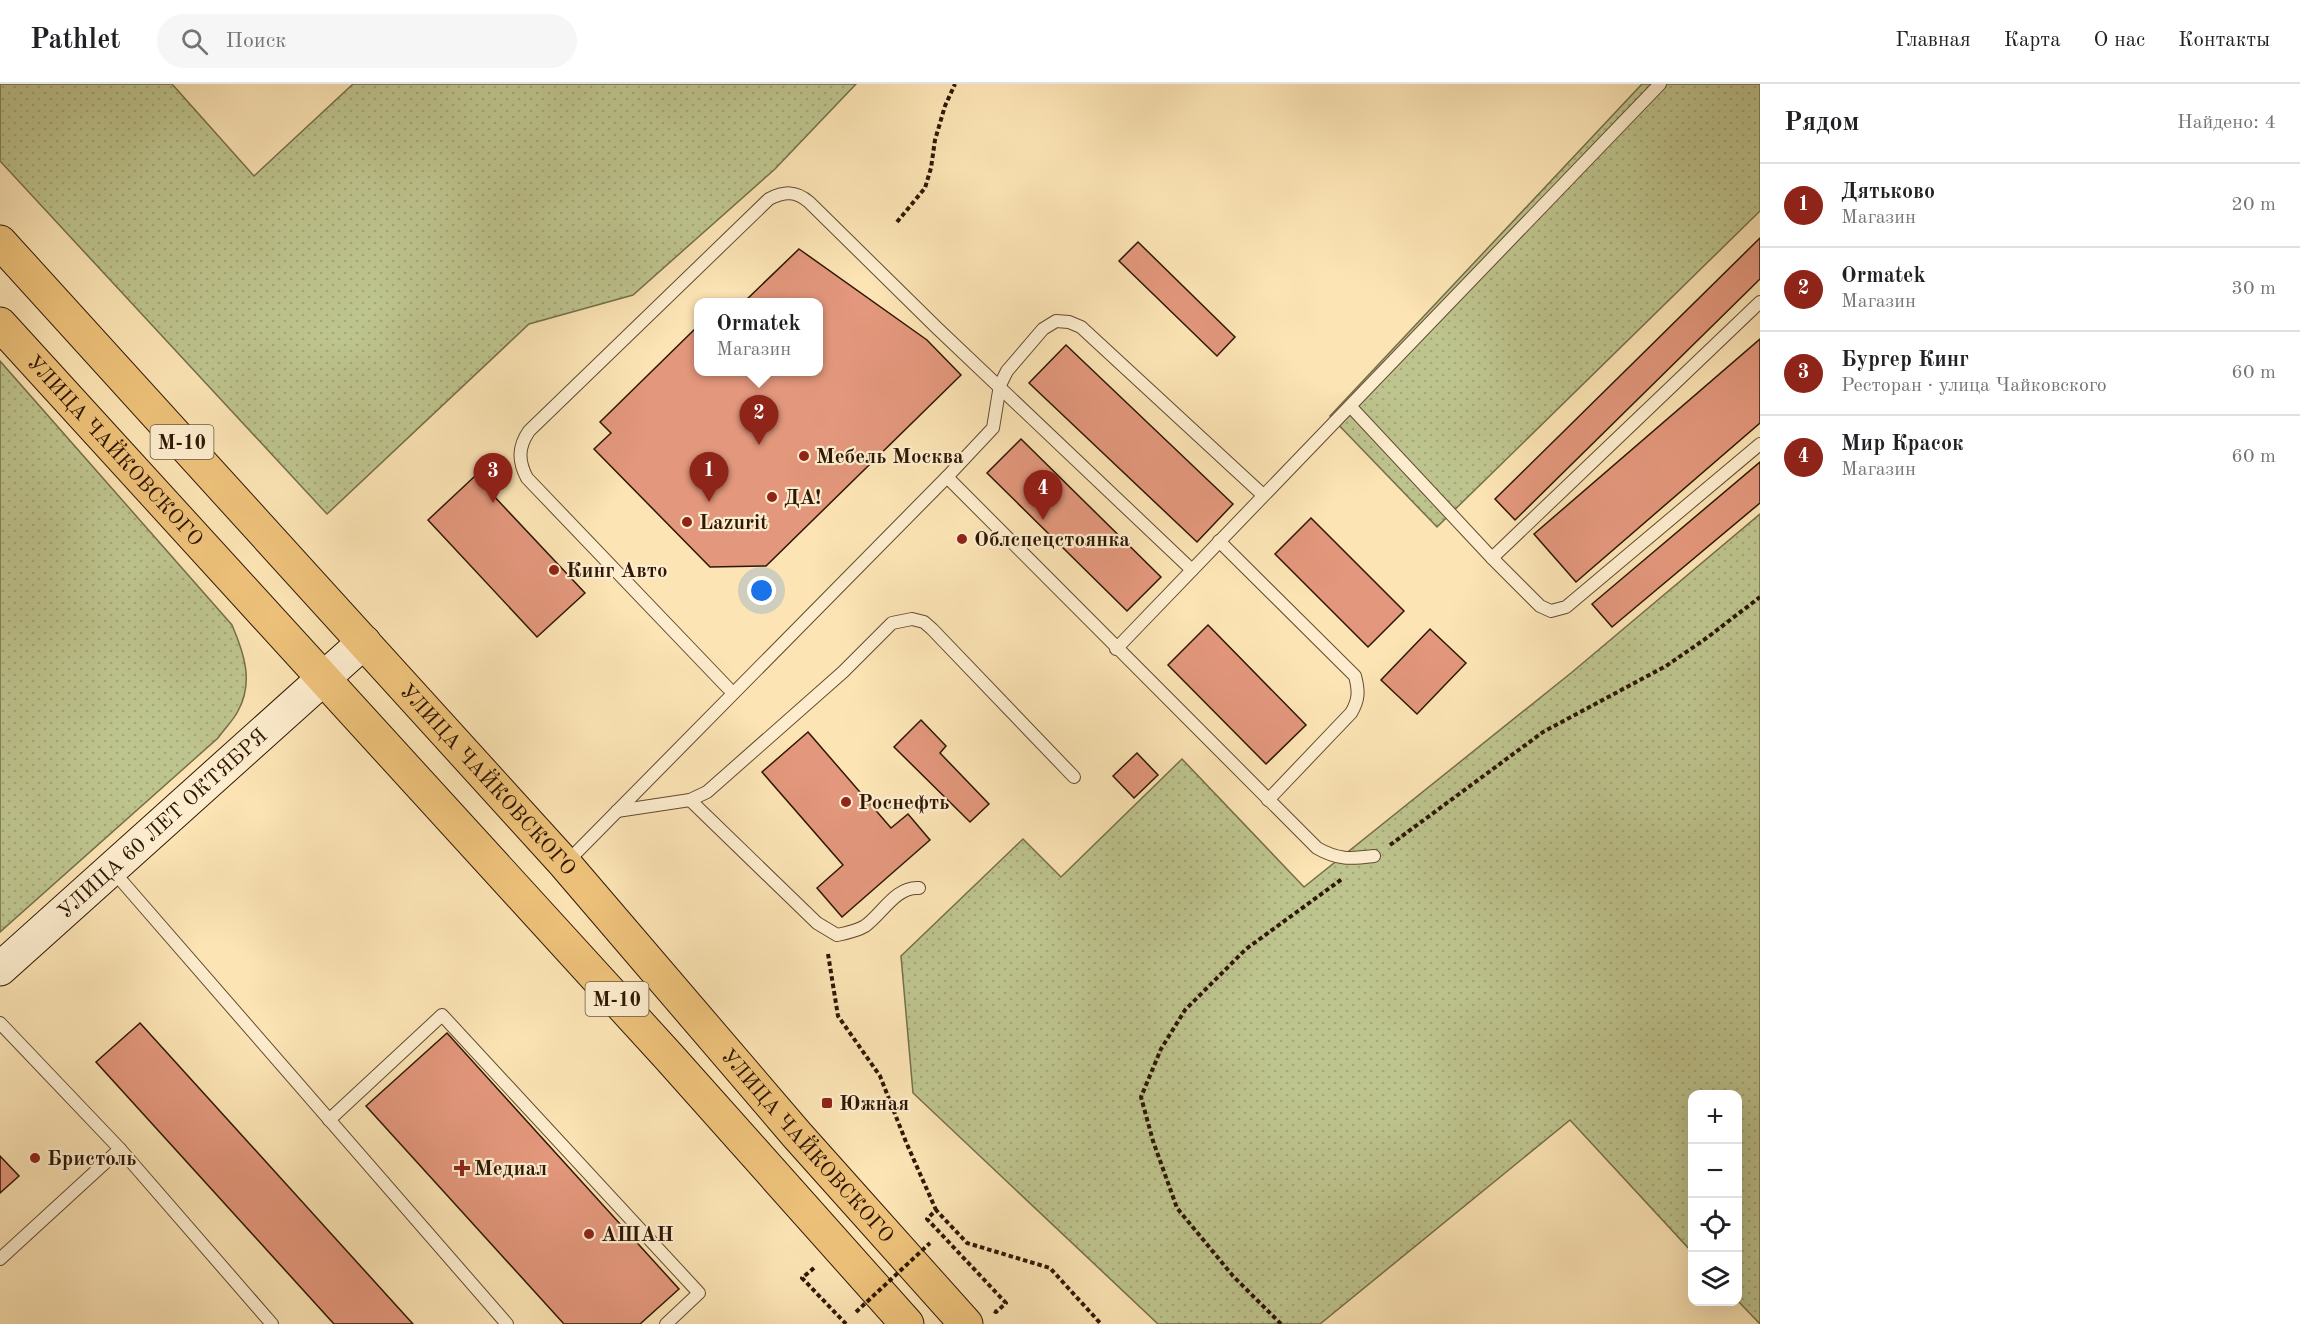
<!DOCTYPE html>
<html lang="ru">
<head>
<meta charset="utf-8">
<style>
	body { margin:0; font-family:"Old Standard TT",serif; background:#f6f6f6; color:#202124 }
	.controls { position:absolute; right:18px; bottom:18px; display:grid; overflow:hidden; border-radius:12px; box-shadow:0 6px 24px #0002 }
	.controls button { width:54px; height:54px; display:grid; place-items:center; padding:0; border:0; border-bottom:2px solid #e0e0e0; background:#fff; color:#202124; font:30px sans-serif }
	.you { position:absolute; left:762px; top:507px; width:21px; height:21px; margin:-15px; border:4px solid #fff; border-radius:50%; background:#1a73e8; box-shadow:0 0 0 9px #1a73e833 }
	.badge { display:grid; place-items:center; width:39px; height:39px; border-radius:50%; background:#8f2418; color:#fff; font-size:20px; font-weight:700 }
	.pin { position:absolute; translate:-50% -50px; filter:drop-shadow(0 2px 3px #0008) }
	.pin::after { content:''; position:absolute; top:32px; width:21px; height:18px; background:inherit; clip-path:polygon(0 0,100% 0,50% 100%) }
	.popup { position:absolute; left:694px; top:214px; width:129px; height:78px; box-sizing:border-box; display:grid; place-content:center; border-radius:12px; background:#fff; filter:drop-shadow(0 2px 4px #0005); font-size:20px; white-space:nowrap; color:#757577 }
	.popup b { font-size:22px; color:#202124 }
	.popup::after { content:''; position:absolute; left:50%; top:100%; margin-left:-12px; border:12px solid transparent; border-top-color:#fff }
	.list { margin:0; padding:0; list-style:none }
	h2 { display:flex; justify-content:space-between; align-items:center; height:78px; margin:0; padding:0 24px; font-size:26px }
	h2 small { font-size:20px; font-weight:400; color:#757577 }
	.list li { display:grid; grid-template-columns:39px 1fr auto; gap:18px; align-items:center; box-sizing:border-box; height:84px; padding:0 24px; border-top:2px solid #e0e0e0 }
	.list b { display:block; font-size:22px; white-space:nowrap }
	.list p { margin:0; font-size:20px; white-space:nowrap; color:#757577 }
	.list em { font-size:20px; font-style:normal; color:#757577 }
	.icon { flex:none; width:33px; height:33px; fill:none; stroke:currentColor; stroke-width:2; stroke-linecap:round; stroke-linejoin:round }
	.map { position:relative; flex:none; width:1760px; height:1240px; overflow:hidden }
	header { display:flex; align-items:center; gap:36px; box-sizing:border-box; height:84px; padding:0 30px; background:#fff; border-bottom:2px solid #e0e0e0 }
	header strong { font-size:28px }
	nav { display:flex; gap:33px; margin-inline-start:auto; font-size:21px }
	.search { width:420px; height:54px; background:#f6f6f6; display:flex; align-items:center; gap:15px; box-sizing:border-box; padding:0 21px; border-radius:33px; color:#757577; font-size:22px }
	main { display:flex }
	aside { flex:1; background:#fff }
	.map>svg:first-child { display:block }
	.grass { fill:url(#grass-dots); stroke:#766e49; stroke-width:1.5 }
	.building { fill:#e3977c; stroke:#2e1704; stroke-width:1.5 }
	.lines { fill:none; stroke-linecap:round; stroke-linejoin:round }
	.lane-casing { stroke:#624a30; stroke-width:14 }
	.secondary-casing { stroke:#2e1704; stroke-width:35 }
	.highway-casing { stroke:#2e1704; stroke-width:35 }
	.path { stroke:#2e1704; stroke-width:4; stroke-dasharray:4.5 3; stroke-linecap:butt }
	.lane { stroke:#fdedce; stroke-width:12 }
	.secondary { stroke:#fdedce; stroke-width:33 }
	.highway { stroke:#eec27a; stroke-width:33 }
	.path-bridge { stroke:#2e1704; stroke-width:4; stroke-dasharray:4.5 3; stroke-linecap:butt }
	.poi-dot { fill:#8f2418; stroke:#fdedce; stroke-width:2 }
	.labels { text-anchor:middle; stroke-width:4.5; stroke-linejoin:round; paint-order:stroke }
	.shield { fill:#fdedce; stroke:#6c5741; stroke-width:1.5 }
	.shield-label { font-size:20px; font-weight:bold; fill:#2e1704 }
	.street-label { font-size:21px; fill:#2e1704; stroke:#fdedce }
	.poi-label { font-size:21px; font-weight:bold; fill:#2e1704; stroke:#fdedce; text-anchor:start }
</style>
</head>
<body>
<header>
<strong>Pathlet</strong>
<div class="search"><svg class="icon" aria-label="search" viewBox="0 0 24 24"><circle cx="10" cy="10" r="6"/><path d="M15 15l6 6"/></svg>Поиск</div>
<nav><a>Главная</a><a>Карта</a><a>О нас</a><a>Контакты</a></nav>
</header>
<main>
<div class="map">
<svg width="1760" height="1240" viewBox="0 0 1760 1240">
	<defs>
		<pattern id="grass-dots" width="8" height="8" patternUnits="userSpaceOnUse" patternTransform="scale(1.5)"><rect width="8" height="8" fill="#bec48e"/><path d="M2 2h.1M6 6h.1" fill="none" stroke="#a4a879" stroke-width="1.8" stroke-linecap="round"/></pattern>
	</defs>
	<rect width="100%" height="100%" fill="#fce4b4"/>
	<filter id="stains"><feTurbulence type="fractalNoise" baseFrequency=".00333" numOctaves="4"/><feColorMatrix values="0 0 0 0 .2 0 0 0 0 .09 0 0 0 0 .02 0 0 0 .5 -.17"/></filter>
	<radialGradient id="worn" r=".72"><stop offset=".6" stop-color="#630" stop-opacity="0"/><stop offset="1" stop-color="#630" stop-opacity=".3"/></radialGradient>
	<g class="grass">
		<path d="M0 0H172L254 92 353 0H856L775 85 633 211 529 240 327 430 0 77Z"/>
		<path d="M1642 0H1760V127L1437 443 1330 332Z"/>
		<path d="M0 277 232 541C244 569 254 598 238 627 233 637 224 645 218 654L0 848Z"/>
		<path d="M1760 430V1240L1738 1217V1010H1692V1168L1570 1036 1320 1240H1158L913 1009 901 872 1023 755 1061 793 1182 675 1304 803 1571 589Z"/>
	</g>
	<g class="building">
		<path d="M1760 154V195L1515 436 1495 415Z"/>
		<path d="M1138 158 1235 253 1217 272 1119 177Z"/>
		<path d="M799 165 927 256 961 291 766 482 710 483 594 365 611 349 600 338 699 241V288H819V218H744Z"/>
		<path d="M1760 255V339L1576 498 1534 450Z"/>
		<path d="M1066 261 1233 420 1197 458 1029 299Z"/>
		<path d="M1021 355 1161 493 1127 527 987 389Z"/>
		<path d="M1760 378V419L1612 543 1592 520Z"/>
		<path d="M475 392 585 509 537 553 428 436Z"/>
		<path d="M1311 434 1404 527 1368 563 1275 470Z"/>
		<path d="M1208 541 1306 641 1266 680 1168 581Z"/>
		<path d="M1430 545 1466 579 1417 630 1381 596Z"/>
		<path d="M921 636 946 662 940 669 989 720 970 738 894 663Z"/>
		<path d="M808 648 891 744 908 730 930 756 842 833 817 804 843 781 762 688Z"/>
		<path d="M1137 669 1158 691 1134 714 1113 692Z"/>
		<path d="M140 939 413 1240H334L96 978Z"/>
		<path d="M447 949 679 1205 640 1240H564L366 1022Z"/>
		<path d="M0 1072 19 1092 0 1109Z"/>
	</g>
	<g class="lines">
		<defs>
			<g id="lane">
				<path d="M1351 323 1492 474 1540 522 1551 527 1566 523 1760 360"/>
				<path d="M947 393 1317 764C1338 776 1350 775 1374 772"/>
				<path d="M1219 457 1355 592C1359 607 1359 616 1351 629L1268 716"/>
				<path d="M1492 474 1760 218"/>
				<path d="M1116 565 1660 0"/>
				<path d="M728 604 527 394C518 377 518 363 529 347L769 115C785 107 796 107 809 118L937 244 1192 486"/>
				<path d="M690 716 817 839 837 851C847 849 857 847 865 842 882 830 896 802 919 804"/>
				<path d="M617 727 690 716 707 708 843 588 892 539 912 535 924 538 932 545 1074 693"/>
				<path d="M566 779 947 393 993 344 1000 301 1007 287 1043 245 1056 237 1069 238 1081 243 1263 411"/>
				<path d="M113 787 507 1240"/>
				<path d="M0 939 120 1065 272 1240"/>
				<path d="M329 1036 442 931 699 1209 666 1240"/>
				<path d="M0 1175 120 1065"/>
			</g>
			<g id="secondary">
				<path id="s1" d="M0 885 364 558"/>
			</g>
			<g id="highway">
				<path id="s2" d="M0 158 565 780 797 1051 966 1240"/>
				<path id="s3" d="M0 240 669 973 907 1240"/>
			</g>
		</defs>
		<use href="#lane" class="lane-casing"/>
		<use href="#secondary" class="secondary-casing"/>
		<use href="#highway" class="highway-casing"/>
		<g class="path">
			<path d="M897 138 925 104 931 84 935 56 945 22 955 0"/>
			<path d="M1390 761 1543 648 1666 582 1708 553 1760 513"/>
			<path d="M828 870 838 932 880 992 906 1058 936 1126"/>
			<path d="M814 1184 802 1194 846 1240"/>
			<path d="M994 1227 996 1228 1006 1219 927 1135 936 1126 967 1159 1050 1184 1101 1240"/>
			<path d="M1281 1240 1233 1192 1177 1124 1153 1057 1141 1013 1161 965 1185 926 1246 865 1342 795"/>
		</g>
		<use href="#lane" class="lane"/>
		<use href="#secondary" class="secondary"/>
		<use href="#highway" class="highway"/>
		<path class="path-bridge" d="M856 1228 930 1159"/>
	</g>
	<g class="poi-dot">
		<circle cx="804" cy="372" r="6"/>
		<circle cx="772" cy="413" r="6"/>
		<circle cx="687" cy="438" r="6"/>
		<circle cx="962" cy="455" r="6"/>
		<circle cx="554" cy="486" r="6"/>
		<circle cx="846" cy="718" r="6"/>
		<rect x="821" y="1013" width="12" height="12" rx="3"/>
		<circle cx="35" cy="1074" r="6"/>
		<path d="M459 1075h6v6h6v6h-6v6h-6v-6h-6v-6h6z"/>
		<circle cx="589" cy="1150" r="6"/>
	</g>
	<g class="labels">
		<g class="shield">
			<rect x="150.5" y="341" width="63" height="34" rx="4.5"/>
			<rect x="585.5" y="898" width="63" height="34" rx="4.5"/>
		</g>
		<g class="shield-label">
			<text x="182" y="365">М-10</text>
			<text x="617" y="922">М-10</text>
		</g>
		<g class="street-label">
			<text dy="7" stroke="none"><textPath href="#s3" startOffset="171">УЛИЦА ЧАЙКОВСКОГО</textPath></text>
			<text dy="7" stroke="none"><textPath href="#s2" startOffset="726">УЛИЦА ЧАЙКОВСКОГО</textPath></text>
			<text dy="7" stroke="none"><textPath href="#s1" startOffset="218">УЛИЦА 60 ЛЕТ ОКТЯБРЯ</textPath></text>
			<text dy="7" stroke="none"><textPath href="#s2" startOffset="1212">УЛИЦА ЧАЙКОВСКОГО</textPath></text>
		</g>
		<g class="poi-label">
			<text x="816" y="379">Мебель Москва</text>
			<text x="784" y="420">ДА!</text>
			<text x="699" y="445">Lazurit</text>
			<text x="974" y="462">Облспецстоянка</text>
			<text x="566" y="493">Кинг Авто</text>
			<text x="858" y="725">Роснефть</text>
			<text x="839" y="1026">Южная</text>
			<text x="47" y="1081">Бристоль</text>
			<text x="474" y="1091">Медиал</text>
			<text x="601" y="1157">AШАН</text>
		</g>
	</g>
	<rect width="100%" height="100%" filter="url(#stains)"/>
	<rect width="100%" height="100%" fill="url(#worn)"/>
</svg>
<div class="controls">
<button>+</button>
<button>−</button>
<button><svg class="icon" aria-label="locate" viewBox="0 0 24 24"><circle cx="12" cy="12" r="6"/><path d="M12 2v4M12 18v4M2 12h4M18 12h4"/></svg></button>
<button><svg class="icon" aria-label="layers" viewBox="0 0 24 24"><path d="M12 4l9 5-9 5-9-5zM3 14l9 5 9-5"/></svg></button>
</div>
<div class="you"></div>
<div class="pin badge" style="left:709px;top:418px">1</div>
<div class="pin badge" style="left:759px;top:361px">2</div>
<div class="popup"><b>Ormatek</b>Магазин</div>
<div class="pin badge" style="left:493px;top:419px">3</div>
<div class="pin badge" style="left:1043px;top:436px">4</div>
</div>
<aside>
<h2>Рядом<small>Найдено: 4</small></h2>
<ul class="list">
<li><span class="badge">1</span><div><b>Дятьково</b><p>Магазин</p></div><em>20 m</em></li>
<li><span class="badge">2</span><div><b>Ormatek</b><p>Магазин</p></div><em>30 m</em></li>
<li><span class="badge">3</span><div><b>Бургер Кинг</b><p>Ресторан · улица Чайковского</p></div><em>60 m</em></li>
<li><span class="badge">4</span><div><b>Мир Красок</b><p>Магазин</p></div><em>60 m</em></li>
</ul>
</aside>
</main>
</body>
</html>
